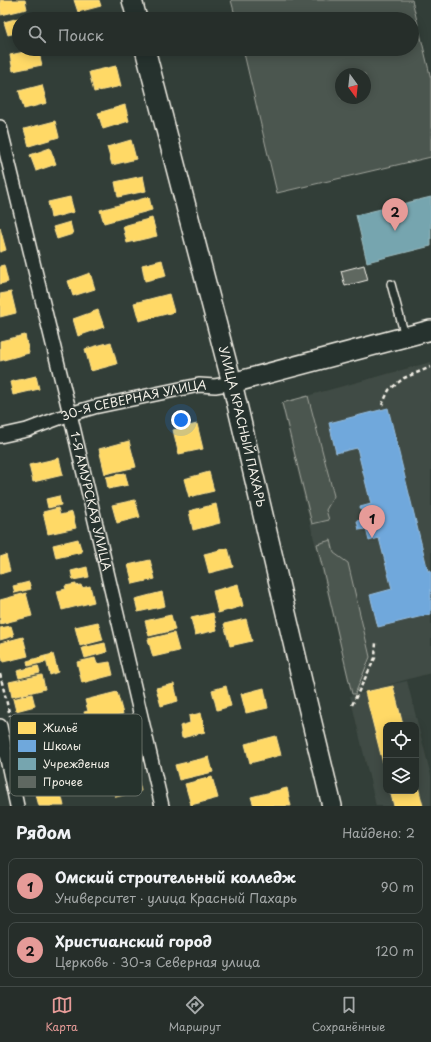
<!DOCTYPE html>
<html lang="ru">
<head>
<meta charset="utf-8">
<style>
	body { margin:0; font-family:"Playpen Sans",sans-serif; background:#323a36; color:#f1f3f6 }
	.controls { position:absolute; right:12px; bottom:12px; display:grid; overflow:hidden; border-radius:8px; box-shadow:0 2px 10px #0003 }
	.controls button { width:36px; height:36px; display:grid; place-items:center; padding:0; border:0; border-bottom:1px solid #424a47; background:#262e2a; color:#f1f3f6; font:20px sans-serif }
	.compass { position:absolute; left:335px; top:68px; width:36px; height:36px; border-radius:50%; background:#262e2a; box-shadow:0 2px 10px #0003; rotate:165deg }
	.you { position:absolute; left:181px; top:420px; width:14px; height:14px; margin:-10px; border:3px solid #fff; border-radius:50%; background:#1a73e8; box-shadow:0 0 0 6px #1a73e833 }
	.badge { display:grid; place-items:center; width:26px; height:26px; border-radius:50%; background:#e69b98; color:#111; font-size:13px; font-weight:700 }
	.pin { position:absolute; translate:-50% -33px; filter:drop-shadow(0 1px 2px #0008) }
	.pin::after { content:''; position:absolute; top:21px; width:14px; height:12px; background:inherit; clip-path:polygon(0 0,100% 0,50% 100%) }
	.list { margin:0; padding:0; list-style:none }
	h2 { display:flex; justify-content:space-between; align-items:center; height:52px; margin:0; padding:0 16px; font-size:17px }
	h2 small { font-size:13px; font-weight:400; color:#a4a8a8 }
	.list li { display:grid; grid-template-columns:26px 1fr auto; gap:12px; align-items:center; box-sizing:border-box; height:56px; margin:0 8px 8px; padding:0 8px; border:1px solid #424a47; border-radius:8px }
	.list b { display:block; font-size:15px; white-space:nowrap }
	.list p { margin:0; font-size:13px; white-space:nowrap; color:#a4a8a8 }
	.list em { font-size:13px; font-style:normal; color:#a4a8a8 }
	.icon { flex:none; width:22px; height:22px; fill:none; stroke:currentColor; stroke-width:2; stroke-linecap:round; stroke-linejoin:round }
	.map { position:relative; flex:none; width:431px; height:806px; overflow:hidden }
	.search { position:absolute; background:#262e2a; box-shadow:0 2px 10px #0003; left:12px; right:12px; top:12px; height:44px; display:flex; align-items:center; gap:10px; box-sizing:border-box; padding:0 14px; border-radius:22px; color:#a4a8a8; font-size:15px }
	.sheet { height:180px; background:#262e2a }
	nav { display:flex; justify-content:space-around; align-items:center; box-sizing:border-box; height:56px; border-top:1px solid #424a47; background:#262e2a; font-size:11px; color:#a4a8a8 }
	nav a { display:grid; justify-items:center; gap:2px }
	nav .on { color:#e69b98 }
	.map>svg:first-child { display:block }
	.built { fill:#404b44; fill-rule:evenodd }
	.green { fill:#4c564f; stroke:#a0a49c; fill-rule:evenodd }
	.homes { fill:#ffd966; stroke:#fce08d }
	.schools { fill:#6fa8dc; stroke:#97bee0 }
	.public { fill:#76a5af; stroke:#9cbcc0 }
	.building { fill:#5f6861; stroke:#f4f1e8 }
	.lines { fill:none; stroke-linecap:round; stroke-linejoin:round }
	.lane-casing { stroke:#f4f1e8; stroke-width:10 }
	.street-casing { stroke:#f4f1e8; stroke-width:16 }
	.secondary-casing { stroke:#f4f1e8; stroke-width:22 }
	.path { stroke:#f4f1e8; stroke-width:2.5; stroke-dasharray:4 3; stroke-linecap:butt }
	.lane { stroke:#26332d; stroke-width:7 }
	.street { stroke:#26332d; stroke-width:13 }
	.secondary { stroke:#26332d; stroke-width:19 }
	.labels { text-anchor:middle; stroke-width:4; stroke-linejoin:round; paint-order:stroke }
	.street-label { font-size:12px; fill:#f4f1e8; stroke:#26332d }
	.key { fill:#26332d; stroke:#646c65; stroke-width:1 }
	.key-label { font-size:11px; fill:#f4f1e8 }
</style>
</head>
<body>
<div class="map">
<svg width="431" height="806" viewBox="0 0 431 806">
	<rect width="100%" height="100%" fill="#323e38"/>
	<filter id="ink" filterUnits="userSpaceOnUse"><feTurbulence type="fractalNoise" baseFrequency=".025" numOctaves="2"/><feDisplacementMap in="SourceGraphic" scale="8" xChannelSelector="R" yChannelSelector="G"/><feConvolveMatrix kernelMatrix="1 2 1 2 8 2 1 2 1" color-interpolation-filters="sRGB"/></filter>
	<g filter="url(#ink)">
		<path class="built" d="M431 362V673L383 686 407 681 431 776V806H376L350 696 365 692V691L360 692 350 688 281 403ZM386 725H416V791H386Z"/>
		<g class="green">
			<path d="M231 0H412L431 79V157L277 193 243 49H412V19H236ZM341 74H365V98H341Z"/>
			<path d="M308 396 334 496 326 510 329 520 312 524 282 403Z"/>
			<path d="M331 540 334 553 348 563 370 657 355 694H352L317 544Z"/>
		</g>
		<g class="homes">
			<path d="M0 0H25L27 9 1 15Z"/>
			<path d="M74 0H99L101 6 78 12Z"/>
			<path d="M22 17V19H19V32L8 35 4 22Z"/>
			<path d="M38 49 42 65 13 71 10 55Z"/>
			<path d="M116 66 121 86 94 92 89 72Z"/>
			<path d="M42 85 47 103 24 109 19 91Z"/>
			<path d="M125 105 129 121 103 129 98 113Z"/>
			<path d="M55 121 59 137 29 146 24 129Z"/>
			<path d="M131 140 136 159 112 165 107 147Z"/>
			<path d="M50 148 56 164 36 171 30 155Z"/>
			<path d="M143 176 146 191 118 197 115 182Z"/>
			<path d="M70 197 74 212 51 218 48 202Z"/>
			<path d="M149 197 152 210 104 223 100 210Z"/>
			<path d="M152 218 157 236 127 243 123 226Z"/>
			<path d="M70 222 73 234 57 239 53 227Z"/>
			<path d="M0 228 6 250 0 252Z"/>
			<path d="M162 260 166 276 145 281 142 265Z"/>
			<path d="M4 265 8 282 0 284V266Z"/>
			<path d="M90 273 95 289 73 296 68 281Z"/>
			<path d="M11 292 16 313 0 317V294Z"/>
			<path d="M169 294 174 312 139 321 134 303Z"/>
			<path d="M98 310 104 327 78 336 73 319Z"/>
			<path d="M25 335 29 353 0 361V341Z"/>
			<path d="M111 342 117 364 91 371 85 349Z"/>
			<path d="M36 376 39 389 13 395 10 382Z"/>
			<path d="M197 424 203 449 179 454 173 430Z"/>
			<path d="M129 441 136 467 105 474 99 449Z"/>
			<path d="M59 458 63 475 33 482 29 465Z"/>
			<path d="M209 472 214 491 189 497 184 479Z"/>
			<path d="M125 473 128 485 108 489 106 477Z"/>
			<path d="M59 496 61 505 48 508 46 499Z"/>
			<path d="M135 500 140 517 117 523 112 505Z"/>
			<path d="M216 504 220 523 193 530 189 511Z"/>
			<path d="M58 508 60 515 72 512 76 528 48 534 43 512Z"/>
			<path d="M78 539 82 552 56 558 53 545Z"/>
			<path d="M228 548 233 567 209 573 204 554Z"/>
			<path d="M6 555 10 571 0 574V557Z"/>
			<path d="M150 560 155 579 133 584 128 565Z"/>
			<path d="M87 567 89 577 73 580 71 571Z"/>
			<path d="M29 582 31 589 15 593 13 586Z"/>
			<path d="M76 584V586L81 585 82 588 90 586 94 602 62 610 57 591 66 589 65 586Z"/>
			<path d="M238 584 243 606 218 613 213 591Z"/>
			<path d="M162 592 165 606 138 612 135 599Z"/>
			<path d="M26 593 32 616 0 624V600Z"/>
			<path d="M213 613 217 630 195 635 191 618Z"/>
			<path d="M171 615 175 630 149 636 145 621Z"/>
			<path d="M246 619 252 641 230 646 224 624Z"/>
			<path d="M98 622 103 640 80 646 75 627Z"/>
			<path d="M11 626 14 636 0 640V628Z"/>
			<path d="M174 633 179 651 153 657 148 639Z"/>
			<path d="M23 637 28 656 3 662 0 651V643Z"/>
			<path d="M105 643 107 652 85 658 82 648Z"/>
			<path d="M53 654 58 672 50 675 45 656Z"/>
			<path d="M45 656 46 662 28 666 27 661Z"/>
			<path d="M95 658 97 664 110 662 113 675 82 683 77 662Z"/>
			<path d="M38 666 40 673 19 678 17 671Z"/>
			<path d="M42 675 45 689 12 697 9 682Z"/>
			<path d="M174 684 178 701 161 706 156 688Z"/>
			<path d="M226 686 231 706 217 710 212 690Z"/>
			<path d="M393 686 403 725H386V775L365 692Z"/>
			<path d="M264 688 268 708 246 713 241 694Z"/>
			<path d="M117 692 123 714 87 723 84 712 88 711 85 700Z"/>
			<path d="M32 694 35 706 16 711 13 699Z"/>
			<path d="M201 713 205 732 182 738 180 726 190 723 189 716Z"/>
			<path d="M276 736 281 755 250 763 245 744Z"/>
			<path d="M209 757 213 772 179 780 175 765Z"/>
			<path d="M125 768 127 777 137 774 141 791 116 797 110 772Z"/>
			<path d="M212 777 218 798 191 805 185 784Z"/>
			<path d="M416 779 423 806H394L390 791H416Z"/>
			<path d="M59 785 64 806H39L35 791Z"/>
			<path d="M287 788 291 806H254L251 797Z"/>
		</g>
		<path class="schools" d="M388 408 428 571 431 570V614L378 627 370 595 392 589 379 538 369 541 366 529 359 530 357 521 364 519 360 507 371 504 357 448 336 453 329 423Z"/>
		<path class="public" d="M431 197V246L367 262 356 215Z"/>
		<path class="building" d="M364 265 368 280 345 286 341 271Z"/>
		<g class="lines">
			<defs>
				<path id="lane" d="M391 284 405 336"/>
				<g id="street">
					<path id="s1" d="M0 127 70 414 162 806"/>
					<path id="s2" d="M0 436 27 430 70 414 94 407 199 385 215 386 232 383"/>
					<path d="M0 726 17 806"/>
				</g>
				<g id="secondary">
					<path d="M132 0 137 19"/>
					<path id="s3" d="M145 49 232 383 306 698 332 806"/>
					<path d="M232 383 431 330"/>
				</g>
			</defs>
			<use href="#lane" class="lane-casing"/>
			<use href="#street" class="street-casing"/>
			<use href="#secondary" class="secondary-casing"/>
			<g class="path">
				<path d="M382 405 389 390 404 378 431 367"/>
				<path d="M0 674 10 716"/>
				<path d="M352 705 375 658 376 642"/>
			</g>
			<use href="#lane" class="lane"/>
			<use href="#street" class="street"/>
			<use href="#secondary" class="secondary"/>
		</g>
	</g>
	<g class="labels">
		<g class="street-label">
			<text dy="4" stroke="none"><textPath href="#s2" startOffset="139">30-Я СЕВЕРНАЯ УЛИЦА</textPath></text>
			<text dy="4" stroke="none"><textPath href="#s3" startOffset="390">УЛИЦА КРАСНЫЙ ПАХАРЬ</textPath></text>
			<text dy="4" stroke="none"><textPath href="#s1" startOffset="385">1-Я АМУРСКАЯ УЛИЦА</textPath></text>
		</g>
	</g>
	<rect x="10" y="714" width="132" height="82" rx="6" class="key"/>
	<rect x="18" y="722" width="18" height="12" fill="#ffd966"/>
	<rect x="18" y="740" width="18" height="12" fill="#6fa8dc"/>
	<rect x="18" y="758" width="18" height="12" fill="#76a5af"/>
	<rect x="18" y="776" width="18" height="12" fill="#5f6861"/>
	<g class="key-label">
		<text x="43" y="732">Жильё</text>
		<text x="43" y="750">Школы</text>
		<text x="43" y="768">Учреждения</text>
		<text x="43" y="786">Прочее</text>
	</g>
</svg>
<div class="controls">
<button><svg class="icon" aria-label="locate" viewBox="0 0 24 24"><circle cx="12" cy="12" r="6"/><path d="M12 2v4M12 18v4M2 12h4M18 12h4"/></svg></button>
<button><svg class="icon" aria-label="layers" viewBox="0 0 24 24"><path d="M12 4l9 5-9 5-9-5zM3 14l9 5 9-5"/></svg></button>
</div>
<svg class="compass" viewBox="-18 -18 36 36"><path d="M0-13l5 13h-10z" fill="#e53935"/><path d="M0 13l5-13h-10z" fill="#a4a8a8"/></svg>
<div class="you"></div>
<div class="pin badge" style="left:372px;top:538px">1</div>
<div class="pin badge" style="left:395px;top:231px">2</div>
<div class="search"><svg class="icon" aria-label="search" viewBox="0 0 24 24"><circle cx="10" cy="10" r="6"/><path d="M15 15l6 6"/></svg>Поиск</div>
</div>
<section class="sheet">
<h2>Рядом<small>Найдено: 2</small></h2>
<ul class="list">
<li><span class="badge">1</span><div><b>Омский строительный колледж</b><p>Университет · улица Красный Пахарь</p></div><em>90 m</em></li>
<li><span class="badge">2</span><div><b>Христианский город</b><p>Церковь · 30-я Северная улица</p></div><em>120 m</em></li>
</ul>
</section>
<nav>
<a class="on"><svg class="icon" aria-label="map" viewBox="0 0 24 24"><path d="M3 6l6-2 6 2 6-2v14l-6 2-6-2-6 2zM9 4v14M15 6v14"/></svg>Карта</a>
<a><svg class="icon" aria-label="directions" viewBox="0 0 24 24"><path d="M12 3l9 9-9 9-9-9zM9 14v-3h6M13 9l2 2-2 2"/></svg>Маршрут</a>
<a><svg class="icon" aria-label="saved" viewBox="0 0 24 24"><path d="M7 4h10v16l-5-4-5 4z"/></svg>Сохранённые</a>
</nav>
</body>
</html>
